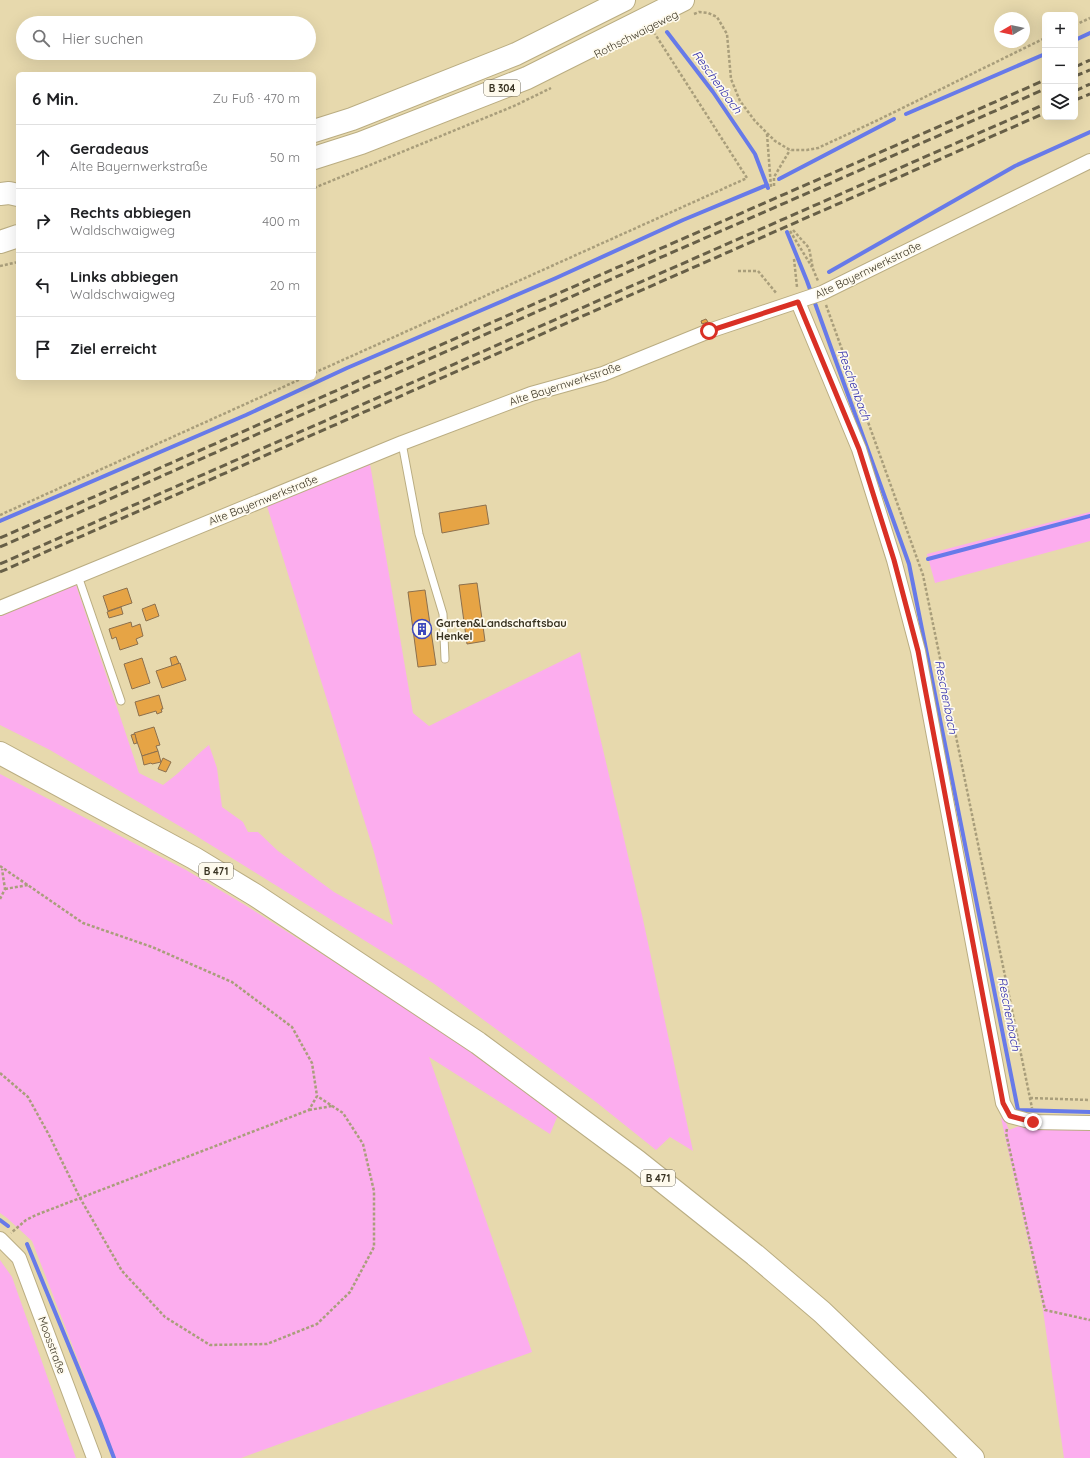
<!DOCTYPE html>
<html lang="de">
<head>
<meta charset="utf-8">
<style>
	body { margin:0; font-family:Quicksand,sans-serif; background:#f2f2f2; color:#202124 }
	.controls { position:absolute; right:12px; top:12px; display:grid; overflow:hidden; border-radius:6px; box-shadow:0 4px 16px #0002 }
	.controls button { width:36px; height:36px; display:grid; place-items:center; padding:0; border:0; border-bottom:1px solid #e0e0e0; background:#fff; color:#202124; font:20px sans-serif }
	.compass { position:absolute; left:994px; top:12px; width:36px; height:36px; border-radius:50%; background:#fff; box-shadow:0 4px 16px #0002; rotate:261deg }
	.stop { position:absolute; width:12px; height:12px; margin:-9px; border:3px solid #d93025; border-radius:50%; background:#fff }
	.stop.end { background:#d93025; border-color:#fff; box-shadow:0 1px 4px #0008 }
	.list { margin:0; padding:0; list-style:none }
	h2 { display:flex; justify-content:space-between; align-items:center; height:52px; margin:0; padding:0 16px; font-size:17px }
	h2 small { font-size:13px; font-weight:400; color:#757577 }
	.list li { display:grid; grid-template-columns:26px 1fr auto; gap:12px; align-items:center; box-sizing:border-box; height:64px; padding:0 16px; border-top:1px solid #e0e0e0 }
	.list b { display:block; font-size:15px; white-space:nowrap }
	.list p { margin:0; font-size:13px; white-space:nowrap; color:#757577 }
	.list em { font-size:13px; font-style:normal; color:#757577 }
	.icon { flex:none; width:22px; height:22px; fill:none; stroke:currentColor; stroke-width:2; stroke-linecap:round; stroke-linejoin:round }
	.map { position:relative; flex:none; width:1090px; height:1458px; overflow:hidden }
	.search { position:absolute; background:#fff; box-shadow:0 4px 16px #0002; left:16px; top:16px; width:300px; height:44px; display:flex; align-items:center; gap:10px; box-sizing:border-box; padding:0 14px; border-radius:22px; color:#757577; font-size:15px }
	.panel { position:absolute; background:#fff; box-shadow:0 4px 16px #0002; left:16px; top:72px; width:300px; height:308px; border-radius:6px }
	.map>svg:first-child { display:block }
	.green { fill:#fcadee }
	.lines { fill:none; stroke-linecap:round; stroke-linejoin:round }
	.stream { stroke:#677ae9; stroke-width:4 }
	.building { fill:#e6a445; stroke:#8c704e }
	.lane-casing { stroke:#baad82; stroke-width:9 }
	.street-casing { stroke:#baad82; stroke-width:16 }
	.highway-casing { stroke:#baad82; stroke-width:24 }
	.path { stroke:#a99e7b; stroke-width:2.5; stroke-dasharray:3 2; stroke-linecap:butt }
	.lane { stroke:#fff; stroke-width:7 }
	.street { stroke:#fff; stroke-width:14 }
	.highway { stroke:#fff; stroke-width:22 }
	.rail { stroke:#675f47; stroke-width:3; stroke-dasharray:8 4; stroke-linecap:butt }
	.route { stroke:#d93025; stroke-width:5 }
	.labels { text-anchor:middle; stroke-width:3.5; stroke-linejoin:round; paint-order:stroke }
	.shield { fill:#fefaed; stroke:#746f5f; stroke-width:1 }
	.shield-label { font-size:10px; font-weight:bold; fill:#393322 }
	.street-label { font-size:11px; fill:#393322; stroke:#fefaed }
	.poi-label { font-size:11px; font-weight:bold; fill:#393322; stroke:#fefaed; text-anchor:start }
	.water-label { font-size:12px; font-style:italic; fill:#2c2aac; stroke:#fefaed }
</style>
</head>
<body>
<div class="map">
<svg width="1090" height="1458" viewBox="0 0 1090 1458">
	<rect width="100%" height="100%" fill="#e7d9ad"/>
	<g class="green">
		<path d="M370 464 413 713 429 726 580 652 642 915 693 1151 670 1137 656 1150 596 1102 433 983 193 834 50 750 0 725V616L76 585 139 773 163 785C180 773 193 758 209 745L217 768 222 807 243 822 248 832H258L278 851 334 892 393 925 374 852 267 506Z"/>
		<path d="M1090 512V541L935 583 927 554Z"/>
		<path d="M0 774 186 870 245 905 418 1015 473 1053 558 1115 550 1134 429 1057 532 1352 241 1458H116L32 1241 7 1218 0 1213Z"/>
		<path d="M1001 1118H1004L1009 1130 1019 1126 1090 1128V1458H1064L1042 1303Z"/>
		<path d="M0 1260 12 1277 76 1458H0Z"/>
	</g>
	<g class="lines">
		<g class="stream">
			<path d="M667 32 713 92 755 154 768 188"/>
			<path d="M1075 40 1090 33"/>
			<path d="M906 114 1045 54"/>
			<path d="M779 179 894 119"/>
			<path d="M787 232 807 281 909 564 1018 1110 1090 1112"/>
			<path d="M829 272 1015 166 1090 132"/>
			<path d="M0 521 246 415 347 368 556 278 683 220 767 185"/>
			<path d="M928 559 1090 516"/>
			<path d="M0 1220 8 1226"/>
			<path d="M27 1244 100 1421 114 1458"/>
		</g>
	</g>
	<g class="building">
		<path d="M706 319 708 322 702 324 701 321Z"/>
		<path d="M486 505 489 524 442 533 439 513Z"/>
		<path d="M477 583 485 641 467 644 459 585Z"/>
		<path d="M127 588 132 603 108 611 103 596Z"/>
		<path d="M425 590 436 665 418 667 408 592Z"/>
		<path d="M155 604 159 616 146 621 142 609Z"/>
		<path d="M121 607 123 614 109 618 107 612Z"/>
		<path d="M131 622 132 627 140 624 143 636 136 639 138 644 120 650 116 637 112 639 109 629Z"/>
		<path d="M176 656 179 663 172 666 170 658Z"/>
		<path d="M142 658 150 683 132 689 124 664Z"/>
		<path d="M180 663 186 680 162 688 156 671Z"/>
		<path d="M159 695 163 709H161L162 712 157 714 156 711 139 716 135 702Z"/>
		<path d="M154 727 160 745 156 746 158 751 142 756 134 733Z"/>
		<path d="M135 734 137 743 134 744 131 735Z"/>
		<path d="M158 751 161 762 152 764 151 763 144 765 142 756Z"/>
		<path d="M163 758 171 762 166 772 158 769Z"/>
	</g>
	<g class="lines">
		<defs>
			<g id="lane">
				<path d="M402 443 419 534 443 614 445 659"/>
				<path d="M78 576 121 701"/>
			</g>
			<g id="street">
				<path d="M798 302 859 449 894 560 918 651 1003 1103 1010 1116 1033 1122 1090 1123"/>
				<path d="M0 608 402 443 531 394 603 374 709 331 822 293 1090 161"/>
				<path d="M0 1239 19 1258 94 1458"/>
			</g>
			<g id="highway">
				<path d="M314 131 352 119 516 54 624 0"/>
				<path d="M314 158 361 143 527 78 683 0"/>
				<path d="M0 194 9 193 18 195"/>
				<path d="M0 242 18 236"/>
				<path d="M0 753 194 858 255 895 478 1043 637 1161 755 1255 822 1312 916 1402 973 1458"/>
			</g>
		</defs>
		<use href="#lane" class="lane-casing"/>
		<use href="#street" class="street-casing"/>
		<use href="#highway" class="highway-casing"/>
		<g class="path">
			<path d="M694 14 699 12 708 13 717 17 727 34 731 79 740 101 755 121 775 141 790 150H807L818 148 876 121 1045 38"/>
			<path d="M1075 25 1090 18"/>
			<path d="M767 134 771 187"/>
			<path d="M774 186V177L790 150"/>
			<path d="M314 188 514 106 551 88"/>
			<path d="M793 230 809 248 813 269 818 281"/>
			<path d="M790 231 812 267"/>
			<path d="M794 259 797 287"/>
			<path d="M0 266 18 262"/>
			<path d="M738 271H758L777 294"/>
			<path d="M826 305 923 575 1032 1108"/>
			<path d="M314 373 747 178 655 34"/>
			<path d="M0 515 303 378"/>
			<path d="M0 866 83 923 152 947 232 982 292 1027 312 1063 317 1096 309 1110 36 1215 26 1220 11 1233"/>
			<path d="M5 889 28 885"/>
			<path d="M0 899 5 889 2 869"/>
			<path d="M0 1073 28 1097 49 1135 80 1198 122 1271 165 1317 210 1345 267 1344 317 1324 350 1292 374 1247V1191L363 1144 343 1113 317 1096"/>
			<path d="M1030 1098 1090 1100"/>
			<path d="M309 1110 332 1106"/>
			<path d="M1007 1129 1006 1133 1045 1310 1090 1320"/>
		</g>
		<use href="#lane" class="lane"/>
		<use href="#street" class="street"/>
		<use href="#highway" class="highway"/>
		<g class="rail">
			<path d="M1075 67 1090 60"/>
			<path d="M1075 76 1090 70"/>
			<path d="M1075 91 1090 84"/>
			<path d="M1075 100 1090 94"/>
			<path d="M0 538 1045 80"/>
			<path d="M0 547 1045 89"/>
			<path d="M0 564 1045 104"/>
			<path d="M0 572 1045 113"/>
		</g>
	</g>
	<g class="lines">
		<path class="route" d="M709 331 798 302 859 449 894 560 918 651 1003 1103 1010 1116 1033 1122"/>
	</g>
	<defs>
		<symbol id="building-ring" viewBox="-11 -11 22 22"><circle r="9.5" fill="#fefaed" stroke="#3d48bc" stroke-width="1.5"/><path d="M-4-6H4V6H1V3H-1V6H-4ZM-2.5-4.3h1.7v1.8h-1.7ZM.8-4.3h1.7v1.8H.8ZM-2.5-1h1.7V.8h-1.7ZM.8-1h1.7V.8H.8Z" fill="#3d48bc"/></symbol>
	</defs>
	<g fill-rule="evenodd">
		<use href="#building-ring" x="411" y="618" width="22" height="22"/>
	</g>
	<g class="labels">
		<g class="shield">
			<rect x="484" y="80" width="36" height="16" rx="3"/>
			<rect x="199" y="863" width="34" height="16" rx="3"/>
			<rect x="641" y="1170" width="34" height="16" rx="3"/>
		</g>
		<g class="shield-label">
			<text x="502" y="92">B 304</text>
			<text x="216" y="875">B 471</text>
			<text x="658" y="1182">B 471</text>
		</g>
		<g class="street-label">
			<text transform="translate(636 34) rotate(-27)" y="4">Rothschwaigeweg</text>
			<text transform="translate(868 270) rotate(-26)" y="4">Alte Bayernwerkstraße</text>
			<text transform="translate(565 384) rotate(-18)" y="4">Alte Bayernwerkstraße</text>
			<text transform="translate(263 500) rotate(-22)" y="4">Alte Bayernwerkstraße</text>
			<text transform="translate(52 1345) rotate(70)" y="4">Moosstraße</text>
		</g>
		<g class="poi-label">
			<text x="436" y="627">Garten&amp;Landschaftsbau<tspan x="436" dy="13">Henkel</tspan></text>
		</g>
		<g class="water-label">
			<text transform="translate(717 82) rotate(54)" y="4">Reschenbach</text>
			<text transform="translate(854 385) rotate(70)" y="4">Reschenbach</text>
			<text transform="translate(946 697) rotate(79)" y="4">Reschenbach</text>
			<text transform="translate(1009 1014) rotate(79)" y="4">Reschenbach</text>
		</g>
	</g>
</svg>
<div class="controls">
<button>+</button>
<button>−</button>
<button><svg class="icon" aria-label="layers" viewBox="0 0 24 24"><path d="M12 4l9 5-9 5-9-5zM3 14l9 5 9-5"/></svg></button>
</div>
<svg class="compass" viewBox="-18 -18 36 36"><path d="M0-13l5 13h-10z" fill="#e53935"/><path d="M0 13l5-13h-10z" fill="#757577"/></svg>
<div class="stop" style="left:709px;top:331px"></div>
<div class="stop end" style="left:1033px;top:1122px"></div>
<div class="search"><svg class="icon" aria-label="search" viewBox="0 0 24 24"><circle cx="10" cy="10" r="6"/><path d="M15 15l6 6"/></svg>Hier suchen</div>
<section class="panel">
<h2>6 Min.<small>Zu Fuß · 470 m</small></h2>
<ul class="list">
<li><svg class="icon" aria-label="ahead" viewBox="0 0 24 24"><path d="M12 20V5M6 11l6-6 6 6"/></svg><div><b>Geradeaus</b><p>Alte Bayernwerkstraße</p></div><em>50 m</em></li>
<li><svg class="icon" aria-label="right" viewBox="0 0 24 24"><path d="M7 20v-9h11M14 6l5 5-5 5"/></svg><div><b>Rechts abbiegen</b><p>Waldschwaigweg</p></div><em>400 m</em></li>
<li><svg class="icon" aria-label="left" viewBox="0 0 24 24"><path d="M17 20v-9H6M10 6l-5 5 5 5"/></svg><div><b>Links abbiegen</b><p>Waldschwaigweg</p></div><em>20 m</em></li>
<li><svg class="icon" aria-label="arrive" viewBox="0 0 24 24"><path d="M6 21V4h12l-3 4 3 4H6"/></svg><div><b>Ziel erreicht</b></div></li>
</ul>
</section>
</div>
</body>
</html>
